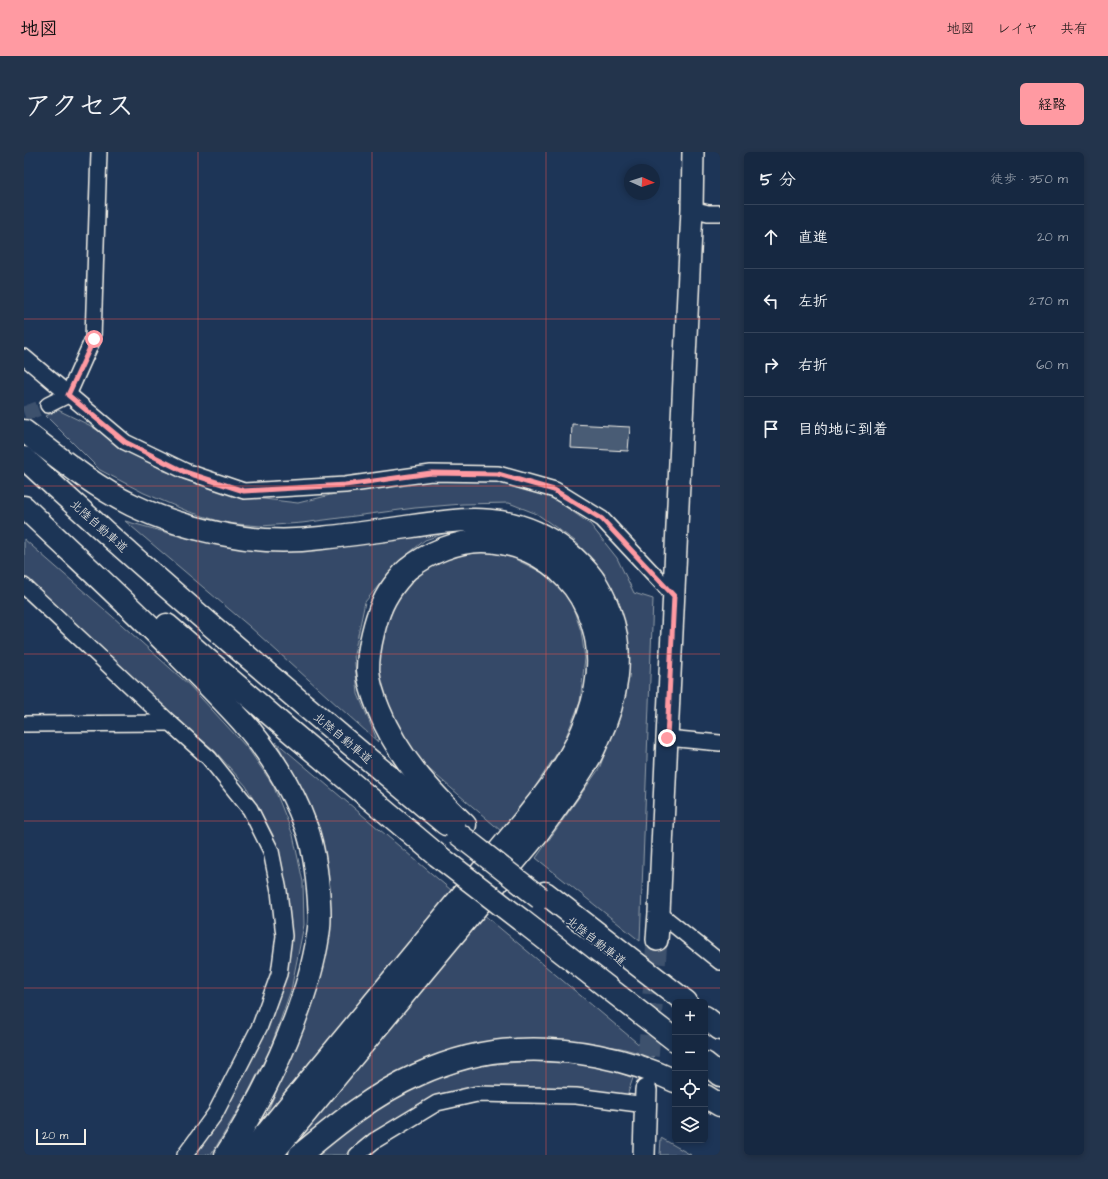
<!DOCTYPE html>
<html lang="ja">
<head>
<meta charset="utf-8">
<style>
	body { margin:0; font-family:"Architects Daughter","Klee One",sans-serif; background:#23344c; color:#f1f3f6 }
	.controls { position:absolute; right:12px; bottom:12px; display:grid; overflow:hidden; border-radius:6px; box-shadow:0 2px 6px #0003 }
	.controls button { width:36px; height:36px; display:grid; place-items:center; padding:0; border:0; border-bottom:1px solid #35445a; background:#162841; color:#f1f3f6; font:20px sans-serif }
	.compass { position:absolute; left:600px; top:12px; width:36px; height:36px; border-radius:50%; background:#162841; box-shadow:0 2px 6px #0003; rotate:93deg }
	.scale { position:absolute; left:12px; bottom:10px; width:50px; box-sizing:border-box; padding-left:4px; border:2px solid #f4f1e8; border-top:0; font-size:11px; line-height:14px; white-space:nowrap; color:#f4f1e8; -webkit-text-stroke:3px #1d3557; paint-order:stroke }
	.stop { position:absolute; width:12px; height:12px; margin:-9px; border:3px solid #ff9aa2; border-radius:50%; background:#fff }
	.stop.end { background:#ff9aa2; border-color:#fff; box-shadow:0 1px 4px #0008 }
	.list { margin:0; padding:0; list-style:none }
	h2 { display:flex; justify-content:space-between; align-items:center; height:52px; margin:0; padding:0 16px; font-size:17px }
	h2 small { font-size:13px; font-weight:400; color:#9ea6b1 }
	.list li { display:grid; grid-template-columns:26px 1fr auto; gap:12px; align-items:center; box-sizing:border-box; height:64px; padding:0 16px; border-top:1px solid #35445a }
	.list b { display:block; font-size:15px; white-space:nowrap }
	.list em { font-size:13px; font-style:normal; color:#9ea6b1 }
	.icon { flex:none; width:22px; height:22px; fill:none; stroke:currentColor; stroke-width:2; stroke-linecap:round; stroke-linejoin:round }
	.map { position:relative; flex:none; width:696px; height:1003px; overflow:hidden; border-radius:6px }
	header { display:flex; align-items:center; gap:24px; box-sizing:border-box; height:56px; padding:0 20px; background:#ff9aa2; color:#111 }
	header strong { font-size:19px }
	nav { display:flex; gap:22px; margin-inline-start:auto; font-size:14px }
	.intro { display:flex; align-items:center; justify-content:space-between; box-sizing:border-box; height:96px; padding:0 24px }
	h1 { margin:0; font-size:28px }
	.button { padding:10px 18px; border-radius:6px; background:#ff9aa2; color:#111; font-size:14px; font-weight:700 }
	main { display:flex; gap:24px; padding:0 24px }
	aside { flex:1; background:#162841; border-radius:6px; box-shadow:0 2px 6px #0003 }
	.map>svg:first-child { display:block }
	.green { fill:#354a67; stroke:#949ea8 }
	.building { fill:#485b74; stroke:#f4f1e8 }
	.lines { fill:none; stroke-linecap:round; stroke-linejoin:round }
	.street-tunnel { stroke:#3d516d; stroke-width:15; stroke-dasharray:15 8; stroke-linecap:butt }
	.secondary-tunnel { stroke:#3d516d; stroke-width:21; stroke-dasharray:21 10; stroke-linecap:butt }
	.street-casing { stroke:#f4f1e8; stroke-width:18 }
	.secondary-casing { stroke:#f4f1e8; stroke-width:24 }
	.highway-casing { stroke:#f4f1e8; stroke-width:25 }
	.street { stroke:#1d3557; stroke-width:15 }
	.secondary { stroke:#1d3557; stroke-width:21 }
	.highway { stroke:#1d3557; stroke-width:22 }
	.highway-bridge-casing { stroke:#f4f1e8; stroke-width:25; stroke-linecap:butt }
	.highway-bridge { stroke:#1d3557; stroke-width:22 }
	.route { stroke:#ff9aa2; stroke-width:5 }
	.grid { fill:none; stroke:#dc504e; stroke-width:1; stroke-opacity:0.55 }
	.labels { text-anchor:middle; stroke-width:3.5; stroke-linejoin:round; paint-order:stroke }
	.street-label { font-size:12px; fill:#f4f1e8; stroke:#1d3557 }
</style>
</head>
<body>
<header>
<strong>地図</strong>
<nav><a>地図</a><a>レイヤ</a><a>共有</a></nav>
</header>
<div class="intro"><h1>アクセス</h1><a class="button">経路</a></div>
<main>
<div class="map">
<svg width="696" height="1003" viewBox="0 0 696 1003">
	<rect width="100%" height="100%" fill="#1d3557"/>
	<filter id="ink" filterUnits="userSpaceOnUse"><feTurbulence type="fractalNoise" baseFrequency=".025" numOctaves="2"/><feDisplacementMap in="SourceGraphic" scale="8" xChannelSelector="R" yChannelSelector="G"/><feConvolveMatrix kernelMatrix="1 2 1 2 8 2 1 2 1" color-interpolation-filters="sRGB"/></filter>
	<g filter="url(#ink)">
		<g class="green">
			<path d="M34 258 65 273 140 319 214 344 274 351 335 336 389 325 496 331 535 350 566 372 593 406 610 441 629 447 616 789 512 706 575 617 591 574 602 506 597 458 580 421 551 389 513 362 485 351 438 352 391 356 278 371 237 374 201 371 163 359 120 341 76 318 22 264Z"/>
			<path d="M101 369 169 388 239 397 434 377 401 388 373 411 341 450 330 502 334 542 354 590 225 474Z"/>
			<path d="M0 387 88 464 165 533 225 598 249 633 269 683 279 730 280 773 267 838 246 897 222 945 187 1003H169L181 986 237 890 255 809 260 743 249 683 222 634 190 598 140 556 0 427Z"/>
			<path d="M458 398 489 406 521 422 545 444 557 479 561 506 556 550 539 592 507 641 477 679 399 612 369 569 351 519 355 480 371 446 392 425 424 403Z"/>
			<path d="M252 590 427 738 242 963 275 887 297 817 307 756 299 695 276 632Z"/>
			<path d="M459 762 630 905 597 896 535 887 485 888 312 962 267 995Z"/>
			<path d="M505 909 554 912 581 915 609 926 602 947 456 935 354 978 321 1003H293L338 965 400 931 452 914Z"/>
			<path d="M637 986 667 1003H636Z"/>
		</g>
		<path class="building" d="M548 272 606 275 604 299 547 296Z"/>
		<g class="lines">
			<path class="street-tunnel" d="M0 262 24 253"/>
			<path class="secondary-tunnel" d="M622 935 633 788"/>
			<defs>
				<g id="street">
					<path d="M668 57 684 61H696"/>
					<path d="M0 205 101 290 161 319 220 339 321 333 407 321 474 322 531 338 578 367 650 444"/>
					<path d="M24 253 44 243 69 187 75 0"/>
					<path d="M0 434 146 571 185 606 226 657 247 699 255 739 260 784 255 822 236 874 191 962 161 1003"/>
					<path d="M0 572 146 571"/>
					<path d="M643 586 696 591"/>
					<path d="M635 761 696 810"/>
					<path d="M333 1003 350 989 413 951 453 942 552 944 622 953"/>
				</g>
				<g id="secondary">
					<path d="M633 788 635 761 643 586 668 57 669 0"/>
					<path d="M620 1003 622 938"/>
				</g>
				<g id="highway">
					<path d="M0 279C34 305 69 334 108 353 137 367 171 377 203 383 233 389 266 390 297 386 326 383 354 379 382 375 440 366 493 359 542 399 564 417 576 433 586 461 601 503 593 548 574 588 571 594 568 602 564 608 549 634 530 658 513 682L247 1003"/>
					<path d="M0 306C137 433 279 553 422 672"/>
					<path d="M0 355C52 405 105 453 155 504 177 526 198 547 218 569 244 598 268 636 281 672 287 686 290 703 292 718 294 737 297 757 295 776 292 803 284 831 275 856 257 908 232 956 202 1003"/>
					<path d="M143 473 261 575 413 703"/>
					<path d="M521 741 662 850"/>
					<path d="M497 768 651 888"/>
					<path d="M681 865 696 877"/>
					<path d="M681 911 696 923"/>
					<path d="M681 944 696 953"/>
					<path d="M223 1003 245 978 502 666C512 653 522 641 531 628 562 582 586 525 568 470 562 453 555 439 542 426 521 403 491 390 460 389 434 388 404 401 384 417 380 420 377 425 374 428 360 445 354 460 349 481 346 493 344 506 344 518 345 531 350 546 355 558 373 604 406 639 441 673"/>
					<path d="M276 1003C312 973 350 942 393 923 424 909 459 899 492 898 545 895 603 906 651 929"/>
				</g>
			</defs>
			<use href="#street" class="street-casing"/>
			<use href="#secondary" class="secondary-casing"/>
			<use href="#highway" class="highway-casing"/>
			<use href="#street" class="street"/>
			<use href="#secondary" class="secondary"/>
			<use href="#highway" class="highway"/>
			<defs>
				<g id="highway-bridge">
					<path d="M433 681 516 746"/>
					<path d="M413 703 497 768"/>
				</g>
			</defs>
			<use href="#highway-bridge" class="highway-bridge-casing"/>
			<use href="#highway-bridge" class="highway-bridge"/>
		</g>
	</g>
	<g class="lines" filter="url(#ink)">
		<path class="route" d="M70 187 44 243 101 290 161 320 220 339 321 333 407 321 474 322 530 338 578 367 650 444 643 586"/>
	</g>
	<path class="grid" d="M174 0V1003M348 0V1003M522 0V1003M0 167H696M0 334H696M0 502H696M0 669H696M0 836H696"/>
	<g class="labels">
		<g class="street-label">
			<text transform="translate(75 374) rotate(42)" y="4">北陸自動車道</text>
			<text transform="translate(319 586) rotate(40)" y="4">北陸自動車道</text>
			<text transform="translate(572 789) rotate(38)" y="4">北陸自動車道</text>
		</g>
	</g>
</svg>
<div class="controls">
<button>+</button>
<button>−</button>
<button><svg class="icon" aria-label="locate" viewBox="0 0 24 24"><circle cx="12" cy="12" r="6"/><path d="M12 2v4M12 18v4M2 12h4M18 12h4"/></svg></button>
<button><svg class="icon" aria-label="layers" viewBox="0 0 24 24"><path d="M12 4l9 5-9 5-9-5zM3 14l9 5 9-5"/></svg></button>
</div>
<svg class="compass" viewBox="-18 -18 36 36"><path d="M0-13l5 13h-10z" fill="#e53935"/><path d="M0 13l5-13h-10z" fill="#9ea6b1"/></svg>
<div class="scale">20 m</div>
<div class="stop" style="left:70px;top:187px"></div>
<div class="stop end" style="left:643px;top:586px"></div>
</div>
<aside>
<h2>5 分<small>徒歩 · 350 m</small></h2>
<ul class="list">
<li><svg class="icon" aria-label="ahead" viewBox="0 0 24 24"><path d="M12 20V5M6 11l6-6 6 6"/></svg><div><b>直進</b></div><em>20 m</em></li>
<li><svg class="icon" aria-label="left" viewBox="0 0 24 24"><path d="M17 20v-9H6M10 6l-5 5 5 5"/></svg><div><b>左折</b></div><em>270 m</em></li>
<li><svg class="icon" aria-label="right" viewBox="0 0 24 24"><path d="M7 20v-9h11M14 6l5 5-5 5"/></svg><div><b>右折</b></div><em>60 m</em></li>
<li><svg class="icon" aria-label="arrive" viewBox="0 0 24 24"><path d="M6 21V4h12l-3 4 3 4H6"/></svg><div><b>目的地に到着</b></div></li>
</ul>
</aside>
</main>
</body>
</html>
